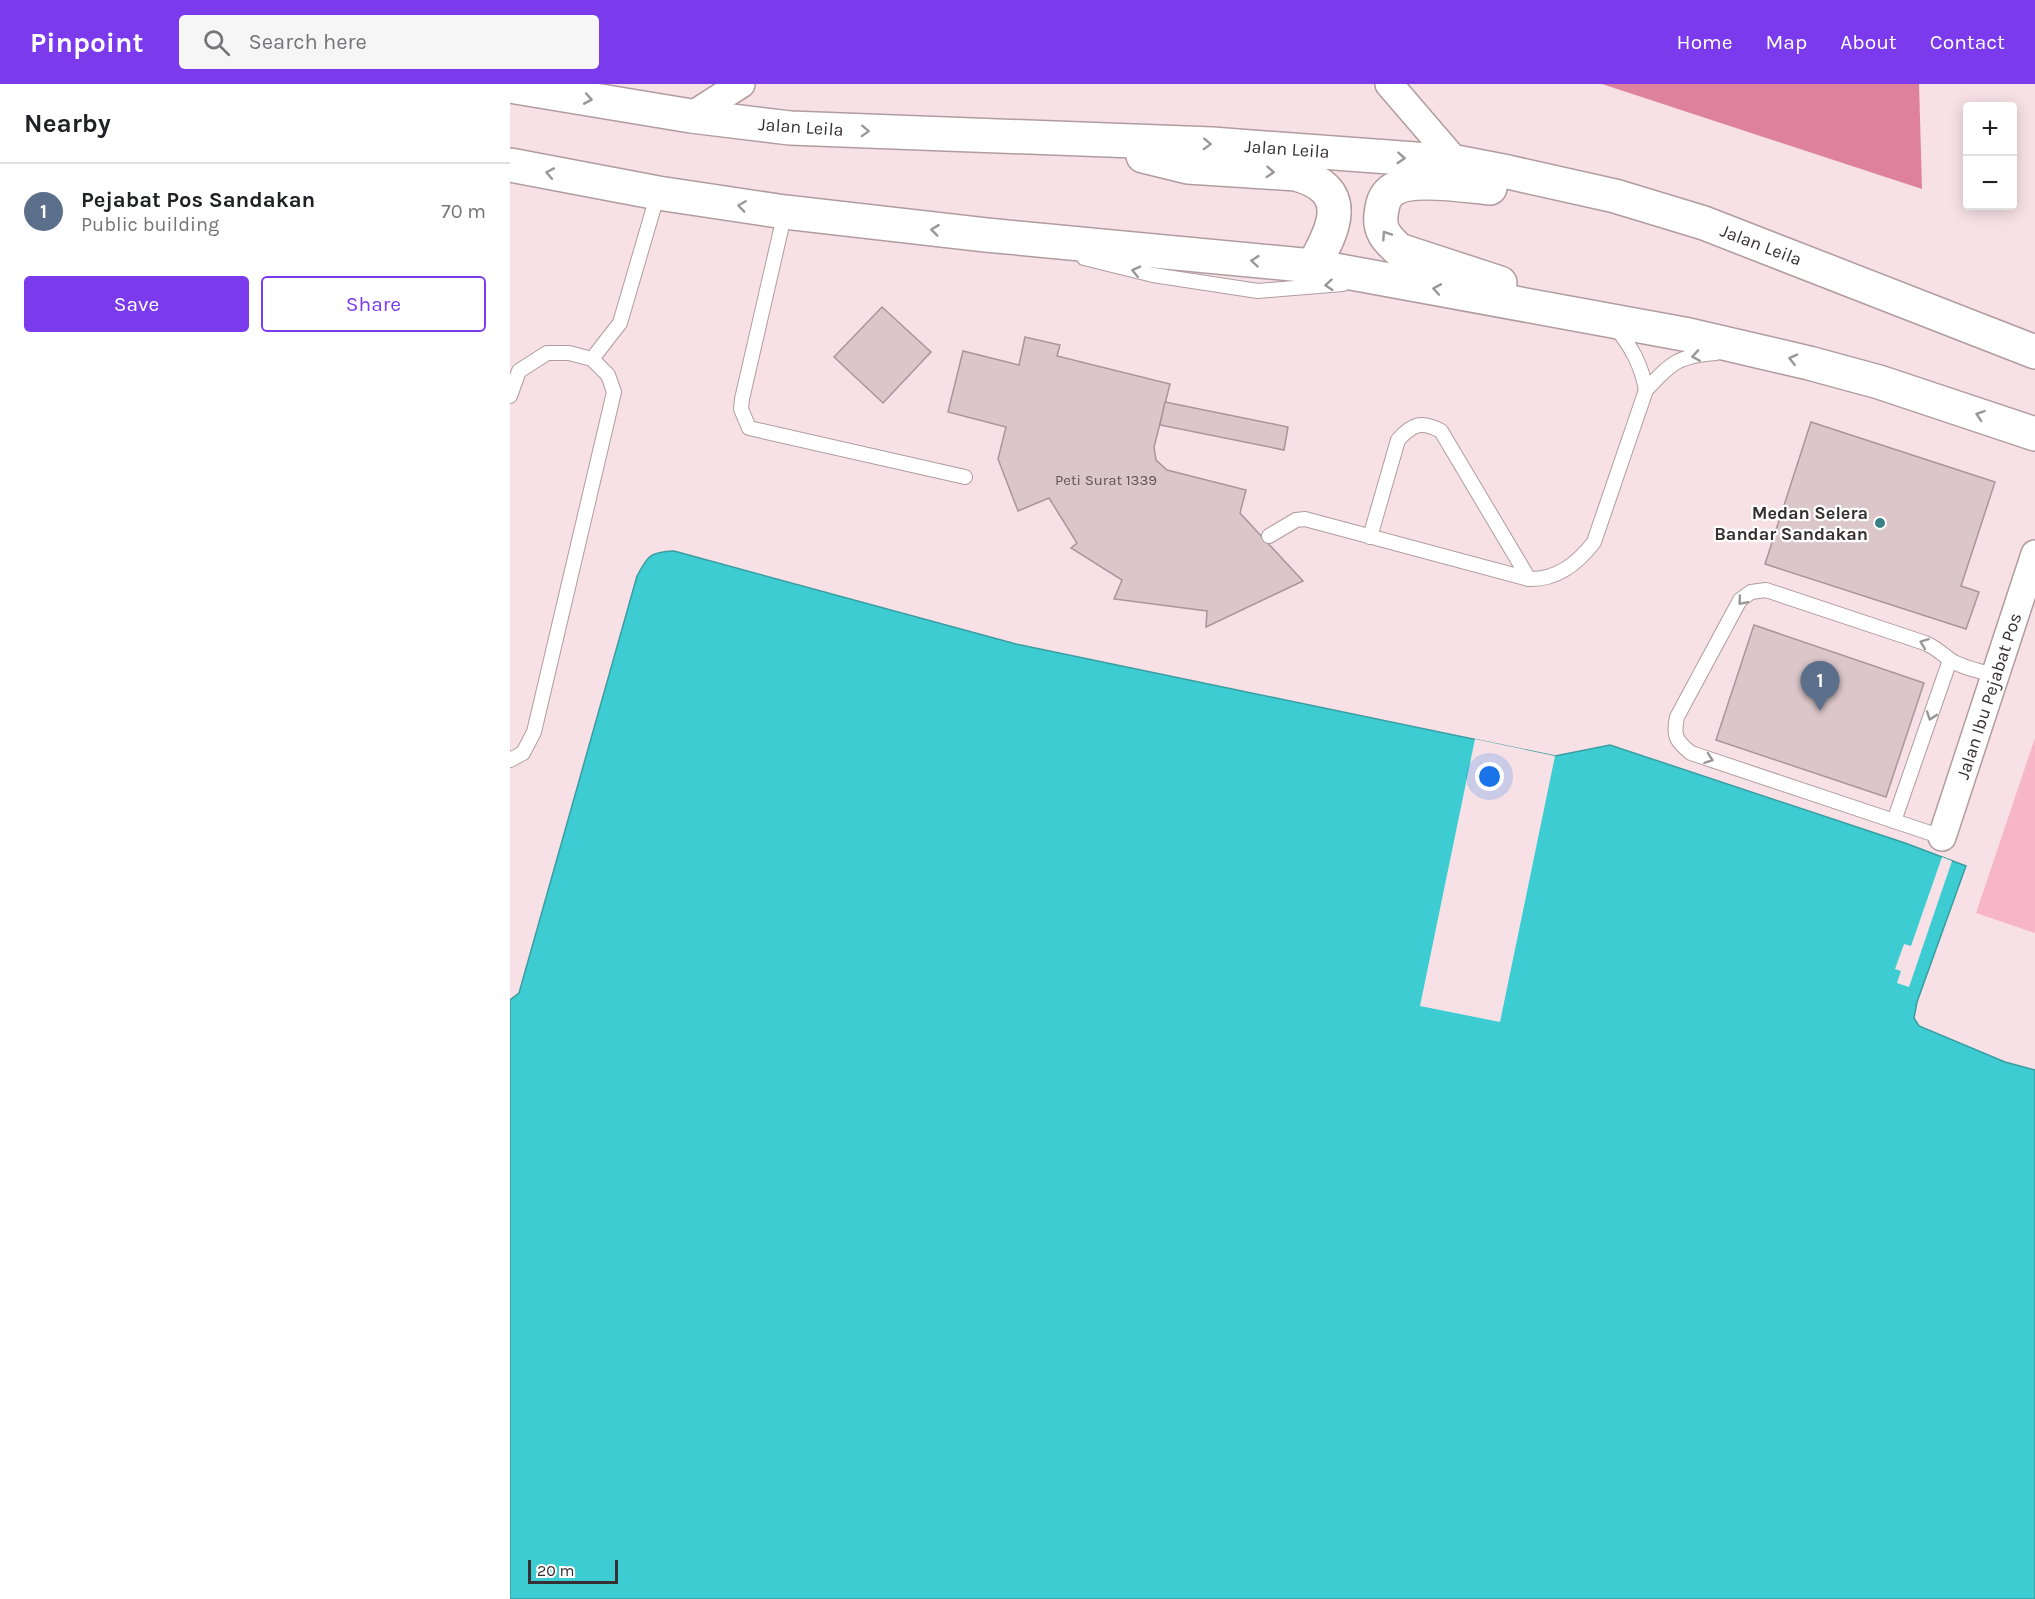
<!DOCTYPE html>
<html lang="en">
<head>
<meta charset="utf-8">
<style>
	body { margin:0; font-family:Karla,sans-serif; background:#f6f6f6; color:#202124 }
	.controls { position:absolute; right:18px; top:18px; display:grid; overflow:hidden; border-radius:6px; box-shadow:0 3px 15px #0003 }
	.controls button { width:54px; height:54px; display:grid; place-items:center; padding:0; border:0; border-bottom:2px solid #e0e0e0; background:#fff; color:#202124; font:30px sans-serif }
	.scale { position:absolute; left:18px; bottom:15px; width:90px; box-sizing:border-box; padding-left:6px; border:3px solid #372f31; border-top:0; font-size:16px; line-height:21px; white-space:nowrap; color:#372f31; -webkit-text-stroke:4px #fff; paint-order:stroke }
	.you { position:absolute; left:980px; top:693px; width:21px; height:21px; margin:-15px; border:4px solid #fff; border-radius:50%; background:#1a73e8; box-shadow:0 0 0 9px #1a73e833 }
	.badge { display:grid; place-items:center; width:39px; height:39px; border-radius:50%; background:#7c3aed; color:#fff; font-size:20px; font-weight:700 }
	.pin { position:absolute; translate:-50% -50px; filter:drop-shadow(0 2px 3px #0008) }
	.pin::after { content:''; position:absolute; top:32px; width:21px; height:18px; background:inherit; clip-path:polygon(0 0,100% 0,50% 100%) }
	.list { margin:0; padding:0; list-style:none }
	h2 { display:flex; justify-content:space-between; align-items:center; height:78px; margin:0; padding:0 24px; font-size:26px }
	h2 small { font-size:20px; font-weight:400; color:#757577 }
	.list li { display:grid; grid-template-columns:39px 1fr auto; gap:18px; align-items:center; box-sizing:border-box; height:96px; padding:0 24px; border-top:2px solid #e0e0e0 }
	.list b { display:block; font-size:22px; white-space:nowrap }
	.list p { margin:0; font-size:20px; white-space:nowrap; color:#757577 }
	.list em { font-size:20px; font-style:normal; color:#757577 }
	.actions { display:flex; gap:12px; padding:18px 24px }
	.actions a { flex:1; padding:14px 0; border:2px solid #7c3aed; border-radius:6px; text-align:center; font-size:21px; color:#7c3aed }
	.actions .main { background:#7c3aed; color:#fff }
	.icon { flex:none; width:33px; height:33px; fill:none; stroke:currentColor; stroke-width:2; stroke-linecap:round; stroke-linejoin:round }
	.map { position:relative; flex:none; width:1525px; height:1515px; overflow:hidden }
	header { display:flex; align-items:center; gap:36px; box-sizing:border-box; height:84px; padding:0 30px; background:#7c3aed; color:#fff }
	header strong { font-size:28px }
	nav { display:flex; gap:33px; margin-inline-start:auto; font-size:21px }
	.search { width:420px; height:54px; background:#f6f6f6; display:flex; align-items:center; gap:15px; box-sizing:border-box; padding:0 21px; border-radius:6px; color:#757577; font-size:22px }
	main { display:flex }
	aside { flex:1; background:#fff }
	.map>svg:first-child { display:block }
	.green { fill:#f7b6c7 }
	.forest { fill:#de819c }
	.water { fill:#3cccd1; stroke:#3a9da1; stroke-width:1.5 }
	.pier { fill:#f7e1e6 }
	.building { fill:#dbc6ca; stroke:#a9959a; stroke-width:1.5 }
	.lines { fill:none; stroke-linecap:round; stroke-linejoin:round }
	.lane-casing { stroke:#b09ca0; stroke-width:16 }
	.street-casing { stroke:#b09ca0; stroke-width:30 }
	.primary-casing { stroke:#b09ca0; stroke-width:36 }
	.lane { stroke:#fff; stroke-width:14 }
	.street { stroke:#fff; stroke-width:27 }
	.primary { stroke:#fff; stroke-width:33 }
	.oneway { stroke:#9b9798 }
	.poi-dot { fill:#398285; stroke:#fff; stroke-width:2 }
	.labels { text-anchor:middle; stroke-width:4.5; stroke-linejoin:round; paint-order:stroke }
	.number-label { font-size:15px; fill:#605557 }
	.street-label { font-size:18px; fill:#372f31; stroke:#fff }
	.poi-label { font-size:18px; font-weight:bold; fill:#372f31; stroke:#fff; text-anchor:end }
</style>
</head>
<body>
<header>
<strong>Pinpoint</strong>
<div class="search"><svg class="icon" aria-label="search" viewBox="0 0 24 24"><circle cx="10" cy="10" r="6"/><path d="M15 15l6 6"/></svg>Search here</div>
<nav><a>Home</a><a>Map</a><a>About</a><a>Contact</a></nav>
</header>
<main>
<aside>
<h2>Nearby<small></small></h2>
<ul class="list">
<li><span class="badge" style="background:#5c6f8a">1</span><div><b>Pejabat Pos Sandakan</b><p>Public building</p></div><em>70 m</em></li>
</ul>
<div class="actions"><a class="main">Save</a><a>Share</a></div>
</aside>
<div class="map">
<svg width="1525" height="1515" viewBox="0 0 1525 1515">
	<rect width="100%" height="100%" fill="#f7e1e6"/>
	<path class="green" d="M1525 654V849L1466 829Z"/>
	<path class="forest" d="M1092 0H1409L1412 105Z"/>
	<path class="water" d="M164 467 506 560 1045 672 1100 661 1395 759 1456 782 1407 918 1404 934 1409 942 1495 978 1525 986V1515H0V916L9 909 127 492C138 471 140 468 164 467Z"/>
	<g class="pier">
		<path d="M965 655 1045 672 990 938 910 922Z"/>
		<path d="M1432 773 1442 777 1399 903 1387 899 1391 887 1385 885 1394 860 1401 862Z"/>
	</g>
	<g class="building">
		<path d="M372 223 421 268 373 319 324 273Z"/>
		<path d="M515 253 550 261 547 272 660 300 644 363 646 376 657 386 736 406 730 429 793 497 696 543 697 527 604 515 612 496 561 464 567 459 539 414 508 427 488 375 496 343 438 328 453 267 509 281Z"/>
		<path d="M655 318 778 343 774 366 650 341Z"/>
		<path d="M1301 338 1485 398 1451 502 1469 508 1456 545 1255 480Z"/>
		<path d="M1244 541 1414 599 1376 713 1206 656Z"/>
	</g>
	<g class="lines">
		<defs>
			<g id="lane">
				<path d="M275 128 232 315 231 325 239 344 455 393"/>
				<path d="M574 174 643 191 748 207 833 200"/>
				<path d="M1106 244C1122 264 1131 280 1136 306"/>
				<path d="M82 275 110 239 148 109"/>
				<path d="M0 312 9 287 37 269H59L82 275 98 291 104 308 24 648 13 669 0 676"/>
				<path d="M759 452 786 436 795 435 1019 495C1046 496 1068 479 1084 458L1136 306C1162 278 1168 272 1206 269"/>
				<path d="M860 453 888 356C903 339 912 337 931 347L1019 495"/>
				<path d="M1384 737 1440 576"/>
				<path d="M1432 753 1181 669C1166 657 1163 652 1167 633L1230 516 1241 508 1256 506 1415 559C1425 563 1431 569 1439 575 1452 584 1470 587 1485 591"/>
			</g>
			<g id="street">
				<path d="M879 0 946 78"/>
				<path d="M181 32 231 0"/>
				<path d="M1432 753 1525 470"/>
			</g>
			<g id="primary">
				<path d="M0 2 181 32 280 44 702 60 946 78 998 88 1105 112 1194 139 1525 268"/>
				<path d="M633 72 678 83 786 90C843 106 825 144 803 182"/>
				<path d="M0 81 148 109 275 128 476 151 803 182 1179 251 1299 279 1369 298 1525 350"/>
				<path d="M980 104C956 102 896 91 879 109 873 115 872 123 871 131 869 147 877 155 889 166L990 199"/>
			</g>
		</defs>
		<use href="#lane" class="lane-casing"/>
		<use href="#street" class="street-casing"/>
		<use href="#primary" class="primary-casing"/>
		<use href="#lane" class="lane"/>
		<use href="#street" class="street"/>
		<use href="#primary" class="primary"/>
	</g>
	<defs><path id="oneway-chevron" d="M-2-3.5L2.5 0L-2 3.5" fill="none" stroke-width="1.6" stroke-linecap="round" stroke-linejoin="round" transform="scale(1.5)"/></defs>
	<g class="oneway">
		<use href="#oneway-chevron" transform="translate(78 15) rotate(10)"/>
		<use href="#oneway-chevron" transform="translate(355 47) rotate(2)"/>
		<use href="#oneway-chevron" transform="translate(697 60) rotate(2)"/>
		<use href="#oneway-chevron" transform="translate(891 74) rotate(4)"/>
		<use href="#oneway-chevron" transform="translate(760 88) rotate(4)"/>
		<use href="#oneway-chevron" transform="translate(40 89) rotate(-169)"/>
		<use href="#oneway-chevron" transform="translate(232 122) rotate(-172)"/>
		<use href="#oneway-chevron" transform="translate(425 146) rotate(-173)"/>
		<use href="#oneway-chevron" transform="translate(876 151) rotate(-124)"/>
		<use href="#oneway-chevron" transform="translate(745 177) rotate(-175)"/>
		<use href="#oneway-chevron" transform="translate(626 187) rotate(-167)"/>
		<use href="#oneway-chevron" transform="translate(819 201) rotate(175)"/>
		<use href="#oneway-chevron" transform="translate(927 205) rotate(-170)"/>
		<use href="#oneway-chevron" transform="translate(1186 272) rotate(171)"/>
		<use href="#oneway-chevron" transform="translate(1283 275) rotate(-167)"/>
		<use href="#oneway-chevron" transform="translate(1470 331) rotate(-161)"/>
		<use href="#oneway-chevron" transform="translate(1232 517) rotate(130)"/>
		<use href="#oneway-chevron" transform="translate(1414 559) rotate(-159)"/>
		<use href="#oneway-chevron" transform="translate(1421 632) rotate(109)"/>
		<use href="#oneway-chevron" transform="translate(1199 675) rotate(19)"/>
	</g>
	<circle class="poi-dot" cx="1370" cy="439" r="6"/>
	<g class="labels">
		<g class="number-label">
			<text x="596" y="401">Peti Surat 1339</text>
		</g>
		<g class="street-label">
			<text transform="translate(291 43) rotate(4)" y="6">Jalan Leila</text>
			<text transform="translate(777 65) rotate(4)" y="6">Jalan Leila</text>
			<text transform="translate(1251 161) rotate(21)" y="6">Jalan Leila</text>
			<text transform="translate(1479 612) rotate(-72)" y="6">Jalan Ibu Pejabat Pos</text>
		</g>
		<g class="poi-label">
			<text x="1358" y="435">Medan Selera<tspan x="1358" dy="21">Bandar Sandakan</tspan></text>
		</g>
	</g>
</svg>
<div class="controls">
<button>+</button>
<button>−</button>
</div>
<div class="scale">20 m</div>
<div class="you"></div>
<div class="pin badge" style="left:1310px;top:627px;background:#5c6f8a">1</div>
</div>
</main>
</body>
</html>
